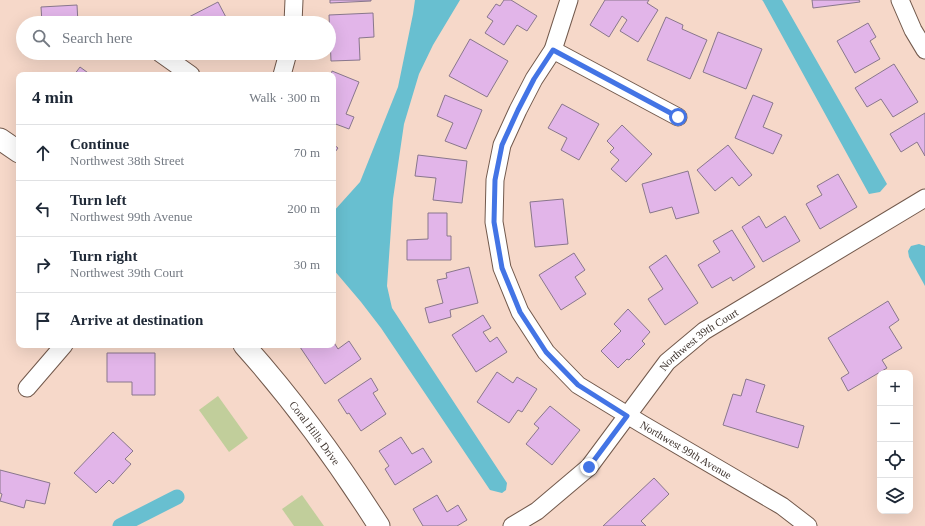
<!DOCTYPE html>
<html lang="en">
<head>
<meta charset="utf-8">
<style>
	body { margin:0; font-family:Georgia,serif; background:#f2f2f3; color:#1f2937 }
	.controls { position:absolute; right:12px; bottom:12px; display:grid; overflow:hidden; border-radius:8px; box-shadow:0 4px 16px #0002 }
	.controls button { width:36px; height:36px; display:grid; place-items:center; padding:0; border:0; border-bottom:1px solid #e0e1e3; background:#fff; color:#1f2937; font:20px sans-serif }
	.stop { position:absolute; width:12px; height:12px; margin:-9px; border:3px solid #4374e5; border-radius:50%; background:#fff }
	.stop.end { background:#4374e5; border-color:#fff; box-shadow:0 1px 4px #0008 }
	.list { margin:0; padding:0; list-style:none }
	h2 { display:flex; justify-content:space-between; align-items:center; height:52px; margin:0; padding:0 16px; font-size:17px }
	h2 small { font-size:13px; font-weight:400; color:#747a83 }
	.list li { display:grid; grid-template-columns:26px 1fr auto; gap:12px; align-items:center; box-sizing:border-box; height:56px; padding:0 16px; border-top:1px solid #e0e1e3 }
	.list b { display:block; font-size:15px; white-space:nowrap }
	.list p { margin:0; font-size:13px; white-space:nowrap; color:#747a83 }
	.list em { font-size:13px; font-style:normal; color:#747a83 }
	.icon { flex:none; width:22px; height:22px; fill:none; stroke:currentColor; stroke-width:2; stroke-linecap:round; stroke-linejoin:round }
	.map { position:relative; flex:none; width:925px; height:526px; overflow:hidden }
	.search { position:absolute; background:#fff; box-shadow:0 4px 16px #0002; left:16px; top:16px; width:320px; height:44px; display:flex; align-items:center; gap:10px; box-sizing:border-box; padding:0 14px; border-radius:22px; color:#747a83; font-size:15px }
	.panel { position:absolute; background:#fff; box-shadow:0 4px 16px #0002; left:16px; top:72px; width:320px; height:276px; border-radius:8px }
	.map>svg:first-child { display:block }
	.green { fill:#c1ce9b }
	.water { fill:#68bfd0 }
	.lines { fill:none; stroke-linecap:round; stroke-linejoin:round }
	.canal { stroke:#68bfd0; stroke-width:15 }
	.building { fill:#e2b5e9; stroke:#89778c }
	.minor-casing { stroke:#72594c; stroke-width:19 }
	.tertiary-casing { stroke:#72594c; stroke-width:23 }
	.minor { stroke:#fff; stroke-width:17 }
	.tertiary { stroke:#fff; stroke-width:21 }
	.route { stroke:#4374e5; stroke-width:5 }
	.labels { text-anchor:middle; stroke-width:3; stroke-linejoin:round; paint-order:stroke }
	.street-label { font-size:11px; fill:#3d322c; stroke:#fff }
</style>
</head>
<body>
<div class="map">
<svg width="925" height="526" viewBox="0 0 925 526">
	<rect width="100%" height="100%" fill="#f6d8c9"/>
	<g class="green">
		<path d="M218 396 248 438 229 452 199 410Z"/>
		<path d="M302 495 324 526H294L282 509Z"/>
	</g>
	<g class="water">
		<path d="M415 0H460L433 45 419 74 404 124 393 199 387 286 392 308 507 483 506 490 502 493 490 490 381 328 361 302 333 269V212L360 182 398 87 413 14Z"/>
		<path d="M762 0H782L887 184 880 192 869 194 763 1Z"/>
		<path d="M919 244 925 246V286L909 257 908 251 911 246Z"/>
	</g>
	<g class="lines">
		<path class="canal" d="M120 526 177 497"/>
	</g>
	<g class="building">
		<path d="M330 0H371V1L330 3Z"/>
		<path d="M504 0H511L537 16 527 31 517 25 504 45 485 33 493 21 487 17 496 4 500 6Z"/>
		<path d="M605 0H649L647 3 658 10 638 42 620 31 627 20 622 16 609 37 590 25Z"/>
		<path d="M812 0H859L860 2 813 8Z"/>
		<path d="M218 2 229 23H186L185 19Z"/>
		<path d="M77 5 78 23H42L41 7Z"/>
		<path d="M373 13 374 37 359 38 360 60 331 61 329 15Z"/>
		<path d="M666 17 683 25 682 29 707 40 690 79 647 60Z"/>
		<path d="M868 23 876 37 870 41 880 59 855 73 837 41Z"/>
		<path d="M718 32 762 49 746 89 703 72Z"/>
		<path d="M470 39 508 61 487 97 449 76Z"/>
		<path d="M894 64 918 102 893 117 881 99 867 107 855 88Z"/>
		<path d="M80 67 91 75H74Z"/>
		<path d="M332 71 359 82 346 114 354 117 349 129 333 123V75H331Z"/>
		<path d="M445 95 482 110 466 149 445 141 453 123 437 116Z"/>
		<path d="M753 95 773 103 763 127 782 135 773 154 735 138Z"/>
		<path d="M562 104 599 124 579 160 561 150 567 138 548 128Z"/>
		<path d="M925 113V156L917 142 901 152 890 134Z"/>
		<path d="M622 125 652 154 626 182 611 169 619 160 610 152 614 148 607 141Z"/>
		<path d="M333 144 338 148 333 155Z"/>
		<path d="M728 145 752 175 739 186 732 177 715 191 697 170Z"/>
		<path d="M418 155 467 161 462 203 433 200 436 178 415 176Z"/>
		<path d="M688 171 699 213 676 219 672 207 650 213 642 184Z"/>
		<path d="M838 174 857 207 820 229 806 204 822 195 817 186Z"/>
		<path d="M563 199 568 244 535 247 530 202Z"/>
		<path d="M428 213H447V236H451V260H407V240L428 239Z"/>
		<path d="M759 216 766 228 785 216 800 241 763 262 742 227Z"/>
		<path d="M732 230 755 267 733 281 731 277 712 288 698 265 720 252 713 241Z"/>
		<path d="M574 253 585 270 575 277 586 294 561 310 539 275Z"/>
		<path d="M666 255 698 303 665 325 648 299 663 289 649 267Z"/>
		<path d="M469 267 478 303 450 310 451 317 429 323 425 308 443 303 437 280 447 278 446 273Z"/>
		<path d="M888 301 899 320 889 327 902 348 882 360 887 368 848 391 841 378 849 373 828 338Z"/>
		<path d="M628 309 650 332 642 341 645 344 629 360 627 359 618 368 601 351 621 331 614 324Z"/>
		<path d="M483 315 491 328 483 332 490 342 497 337 507 352 476 372 452 335Z"/>
		<path d="M333 341 338 349 349 341 361 359 325 384 300 347 304 345H333Z"/>
		<path d="M107 353H155V395H132V382H107Z"/>
		<path d="M497 372 513 383 517 377 537 389 522 412 518 410 509 423 477 402Z"/>
		<path d="M371 378 378 390 373 393 386 414 361 431 349 413 347 414 338 400Z"/>
		<path d="M746 379 765 385 756 412 804 426 798 448 723 425 733 394 741 396Z"/>
		<path d="M550 406 580 430 552 465 526 444 539 428 534 424Z"/>
		<path d="M113 432 133 451 125 459 131 464 113 484 109 480 96 493 74 473Z"/>
		<path d="M401 437 412 454 423 448 432 462 395 485 385 469 389 466 379 451Z"/>
		<path d="M0 470 50 483 45 504 26 500 24 508 0 501 2 494 0 493Z"/>
		<path d="M654 478 669 494 641 521 646 526H603Z"/>
		<path d="M437 495 447 512 458 505 467 520 457 526H423L413 509Z"/>
	</g>
	<g class="lines">
		<defs>
			<g id="minor">
				<path id="s1" d="M569 0 553 50 534 79 518 110 502 145 495 180 494 222 502 268 520 312 546 352 578 385 642 424 782 506 808 526"/>
				<path d="M900 0 913 30 925 50"/>
				<path d="M293 23 294 0"/>
				<path d="M553 50 678 117"/>
				<path d="M160 53 191 75"/>
				<path d="M282 75 288 53"/>
				<path d="M27 388 64 345"/>
				<path id="s2" d="M512 526 537 511 589 467 667 362 704 331 925 198"/>
			</g>
			<g id="tertiary">
				<path d="M0 139 19 152"/>
				<path id="s3" d="M244 345C294 401 339 463 379 526"/>
			</g>
		</defs>
		<use href="#minor" class="minor-casing"/>
		<use href="#tertiary" class="tertiary-casing"/>
		<use href="#minor" class="minor"/>
		<use href="#tertiary" class="tertiary"/>
	</g>
	<g class="lines">
		<path class="route" d="M589 467 627 416 578 385 546 352 520 312 502 268 494 222 495 180 502 145 518 110 534 79 553 50 678 117"/>
	</g>
	<g class="labels">
		<g class="street-label">
			<text dy="4" stroke="none"><textPath href="#s2" startOffset="267">Northwest 39th Court</textPath></text>
			<text dy="4" stroke="none"><textPath href="#s3" startOffset="113">Coral Hills Drive</textPath></text>
			<text dy="4" stroke="none"><textPath href="#s1" startOffset="552">Northwest 99th Avenue</textPath></text>
		</g>
	</g>
</svg>
<div class="controls">
<button>+</button>
<button>−</button>
<button><svg class="icon" aria-label="locate" viewBox="0 0 24 24"><circle cx="12" cy="12" r="6"/><path d="M12 2v4M12 18v4M2 12h4M18 12h4"/></svg></button>
<button><svg class="icon" aria-label="layers" viewBox="0 0 24 24"><path d="M12 4l9 5-9 5-9-5zM3 14l9 5 9-5"/></svg></button>
</div>
<div class="stop" style="left:678px;top:117px"></div>
<div class="stop end" style="left:589px;top:467px"></div>
<div class="search"><svg class="icon" aria-label="search" viewBox="0 0 24 24"><circle cx="10" cy="10" r="6"/><path d="M15 15l6 6"/></svg>Search here</div>
<section class="panel">
<h2>4 min<small>Walk · 300 m</small></h2>
<ul class="list">
<li><svg class="icon" aria-label="ahead" viewBox="0 0 24 24"><path d="M12 20V5M6 11l6-6 6 6"/></svg><div><b>Continue</b><p>Northwest 38th Street</p></div><em>70 m</em></li>
<li><svg class="icon" aria-label="left" viewBox="0 0 24 24"><path d="M17 20v-9H6M10 6l-5 5 5 5"/></svg><div><b>Turn left</b><p>Northwest 99th Avenue</p></div><em>200 m</em></li>
<li><svg class="icon" aria-label="right" viewBox="0 0 24 24"><path d="M7 20v-9h11M14 6l5 5-5 5"/></svg><div><b>Turn right</b><p>Northwest 39th Court</p></div><em>30 m</em></li>
<li><svg class="icon" aria-label="arrive" viewBox="0 0 24 24"><path d="M6 21V4h12l-3 4 3 4H6"/></svg><div><b>Arrive at destination</b></div></li>
</ul>
</section>
</div>
</body>
</html>
